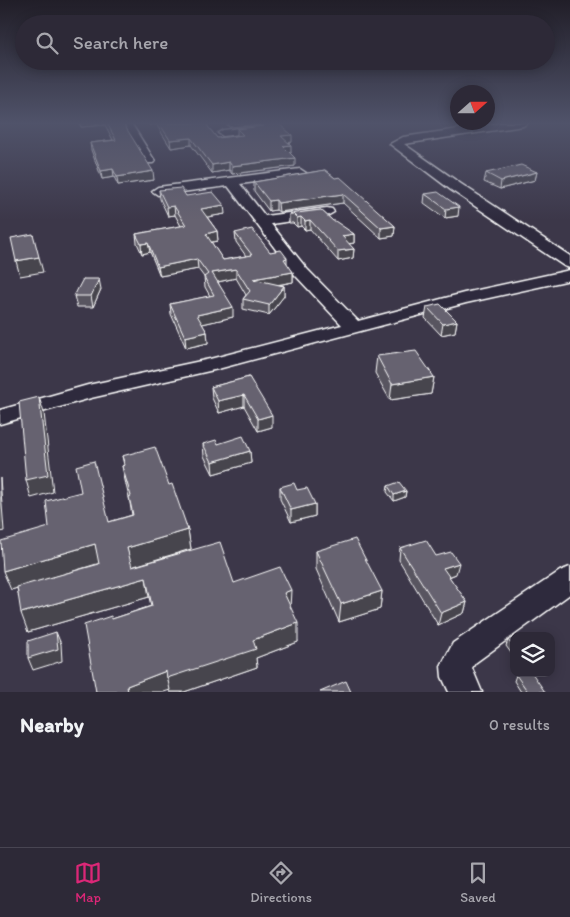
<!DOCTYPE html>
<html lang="en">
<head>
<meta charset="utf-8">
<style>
	body { margin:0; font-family:Itim,sans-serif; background:#393542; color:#f1f3f6 }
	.controls { position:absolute; right:15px; bottom:15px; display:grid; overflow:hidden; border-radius:10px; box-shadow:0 2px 12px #0003 }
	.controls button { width:45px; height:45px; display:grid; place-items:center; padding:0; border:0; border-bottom:1px solid #484552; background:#2d2937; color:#f1f3f6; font:25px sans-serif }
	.compass { position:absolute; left:450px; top:85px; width:45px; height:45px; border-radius:50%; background:#2d2937; box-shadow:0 2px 12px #0003; rotate:69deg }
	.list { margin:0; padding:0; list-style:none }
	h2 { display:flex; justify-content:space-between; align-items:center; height:65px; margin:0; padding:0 20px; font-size:21px }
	h2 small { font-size:16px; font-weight:400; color:#a7a6ad }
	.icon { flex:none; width:28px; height:28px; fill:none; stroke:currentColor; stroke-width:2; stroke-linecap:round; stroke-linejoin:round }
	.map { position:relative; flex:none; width:570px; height:692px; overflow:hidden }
	.search { position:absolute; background:#2d2937; box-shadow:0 2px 12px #0003; left:15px; right:15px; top:15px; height:55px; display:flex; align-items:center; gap:12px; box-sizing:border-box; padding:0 18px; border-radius:28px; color:#a7a6ad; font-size:19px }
	.sheet { height:155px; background:#2d2937 }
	nav { display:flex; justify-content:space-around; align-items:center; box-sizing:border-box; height:70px; border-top:1px solid #484552; background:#2d2937; font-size:14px; color:#a7a6ad }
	nav a { display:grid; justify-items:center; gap:2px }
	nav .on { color:#db2777 }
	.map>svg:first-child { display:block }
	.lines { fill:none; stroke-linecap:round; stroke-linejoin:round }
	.minor-casing { stroke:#fff; stroke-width:3 }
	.minor { fill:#2f2a3d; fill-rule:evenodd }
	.wall { fill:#585460; stroke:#fff }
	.shaded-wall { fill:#47454e; stroke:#fff }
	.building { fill:#666270; stroke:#fff }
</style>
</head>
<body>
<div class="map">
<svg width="570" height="692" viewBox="0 0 570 692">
	<rect width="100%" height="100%" fill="#3c3749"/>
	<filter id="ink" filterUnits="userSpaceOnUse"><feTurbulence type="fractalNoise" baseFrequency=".02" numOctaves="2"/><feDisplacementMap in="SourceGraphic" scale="10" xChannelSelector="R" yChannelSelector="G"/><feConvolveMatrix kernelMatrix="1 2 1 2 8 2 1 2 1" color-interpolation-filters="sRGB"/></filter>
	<g filter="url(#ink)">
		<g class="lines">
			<defs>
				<g id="minor">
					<path d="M121 123H131L155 161 153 163H145Z"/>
					<path d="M500 123H528L523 126 404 144 461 184 570 256V268L564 266 451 190 390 144 403 137Z"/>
					<path d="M259 126 264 129 263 131 223 136 218 133 223 130Z"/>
					<path d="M300 169 306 173 304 176 240 184 265 216 327 208 332 209 334 212 327 216 271 224 307 269 358 321 464 293 570 270V280L466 303 218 369 91 398 0 424V410L88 385 210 359 342 325 295 275 228 186 158 195 152 191 158 187Z"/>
					<path d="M570 567V594L475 663 472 668 482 692H449L442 677 441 666 453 643 560 571Z"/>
				</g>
			</defs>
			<use href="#minor" class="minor-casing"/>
			<use href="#minor" class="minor"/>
		</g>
		<g class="wall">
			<path d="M79 123H123L154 180 118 185 114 177 102 179 91 150 90 143 113 140 105 125 81 127Z"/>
			<path d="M148 123H216L206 124 217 138 237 136V129L262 126 259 124 229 127 224 123H263V126L292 142 288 143 291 153H290L295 166 232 174 229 170 212 173 191 145 171 148 156 124 149 125Z"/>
			<path d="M453 123H479L459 126Z"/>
			<path d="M325 170 395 226 394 236 381 238 343 203 279 212 276 210 269 211 254 191V182Z"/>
			<path d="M537 172 535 180 500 189 484 182 486 173Z"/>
			<path d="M159 190 186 196 225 214 207 217 217 231 218 241 211 242 223 260 246 256 236 242 235 233 270 252 287 258V264L293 272V282L278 285 284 286V296L269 315 243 309V299L246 295 236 278 218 282 233 317 202 324 207 332 208 343 186 348 171 314 170 304 210 296 205 287 204 277 198 269 160 276 150 252 142 254 137 243 136 234 181 226 175 215 168 216 160 199Z"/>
			<path d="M425 194 458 216 445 218 424 203Z"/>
			<path d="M321 210 333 221 354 234V243L349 244 354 249 353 258 338 261 310 229 305 230 301 226 297 227 293 223H289V214Z"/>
			<path d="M101 289 93 307H77L74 296Z"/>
			<path d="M427 307 457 321 455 332 441 335 425 318Z"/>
			<path d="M377 356 434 377 431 394 390 400 375 373Z"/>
			<path d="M249 377 272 427 258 431 244 406 219 413 212 398 211 387Z"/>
			<path d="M203 444H218L250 451 251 463 213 474 204 456Z"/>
			<path d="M122 456 169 485 188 530 191 549 133 567 234 583 290 607 298 642 256 658 257 667 184 692H170V690L112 619 151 606 149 597 28 632 17 588 11 590 109 522 132 515 129 497 126 485 122 466 124 465Z"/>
			<path d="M388 486 406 491 405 497 394 501 387 492Z"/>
			<path d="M280 487 297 490 315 504V516L291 522 280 499Z"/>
			<path d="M400 548 436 556 456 574 449 577 467 602 464 613 438 625 399 560Z"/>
			<path d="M316 551 382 591 380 609 339 622 316 569Z"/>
			<path d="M514 637V657L506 646 508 640Z"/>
			<path d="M516 675 545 692H521L514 681Z"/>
		</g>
		<g class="shaded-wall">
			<path d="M80 123H105V125L81 127Z"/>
			<path d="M149 123H156V124L149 125Z"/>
			<path d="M228 123H259V124L229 127Z"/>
			<path d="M459 123H479L459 126Z"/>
			<path d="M292 135V142L281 144V136Z"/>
			<path d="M191 138V145L171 148 170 140Z"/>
			<path d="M291 145V153L283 154V146Z"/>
			<path d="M295 158V166L232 174V166Z"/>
			<path d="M229 162V170L212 173V165Z"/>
			<path d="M113 169 114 177 102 179 101 171Z"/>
			<path d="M153 171 154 180 118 185 117 177Z"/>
			<path d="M537 172 535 180 500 189 501 181Z"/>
			<path d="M343 194V203L279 212 278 203Z"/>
			<path d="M276 200V210L269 211V201Z"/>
			<path d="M224 205 225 214 202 218 201 209Z"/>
			<path d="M174 206 175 215 168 216 167 207Z"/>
			<path d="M459 207 458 216 445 218 446 209Z"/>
			<path d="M301 217V226L297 227V218Z"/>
			<path d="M310 220V229L305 230V221Z"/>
			<path d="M395 226 394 236 381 238V228Z"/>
			<path d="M217 231 218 241 206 243V234Z"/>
			<path d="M354 234V243L341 245 342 236Z"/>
			<path d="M148 243 150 252 142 254 141 244Z"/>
			<path d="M354 249 353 258 338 261V251Z"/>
			<path d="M39 257 43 272 20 276 16 261Z"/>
			<path d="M197 259 198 269 160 276 158 267Z"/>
			<path d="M236 269V278L213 283 212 273Z"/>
			<path d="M293 272V282L254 289 253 279Z"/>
			<path d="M99 279 101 289 93 307 91 296Z"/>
			<path d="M284 286V296L269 315V305Z"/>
			<path d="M233 307V317L198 325 197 315Z"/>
			<path d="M457 321 455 332 441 335 443 324Z"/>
			<path d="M207 332 208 343 186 348 185 337Z"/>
			<path d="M434 377 431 394 390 400 392 384Z"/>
			<path d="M244 395V406L219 413 218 401Z"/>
			<path d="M39 397 44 413 53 492 31 498 26 480Z"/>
			<path d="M272 415V427L258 431V419Z"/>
			<path d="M250 451 251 463 213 474 212 462Z"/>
			<path d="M0 478 4 531 0 532Z"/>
			<path d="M406 491 405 497 394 501V495Z"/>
			<path d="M315 504V516L291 522V510Z"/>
			<path d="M188 530 191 549 131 567 127 548Z"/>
			<path d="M95 544 100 563 11 590 3 571Z"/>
			<path d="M459 563 456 574 440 580 443 568Z"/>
			<path d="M146 578 149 597 28 632 21 613Z"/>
			<path d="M291 590 290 609 284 593Z"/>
			<path d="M382 591 380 609 339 622 341 604Z"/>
			<path d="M467 602 464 613 438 625 441 613Z"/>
			<path d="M298 623V642L256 658 257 667 184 692H170L167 678 253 640Z"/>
			<path d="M56 632 61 644 62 661 33 670 28 658Z"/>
			<path d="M166 671 170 690 164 692H127V686Z"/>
		</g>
		<g class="building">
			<path d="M107 123H123L153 171 117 177 113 169 101 171 90 143 116 140Z"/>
			<path d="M159 123H205L217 138 243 135 237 129 263 126 265 123H278L292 135 281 136 291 145 283 146 295 158 232 166 229 162 212 165 191 138 170 140Z"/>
			<path d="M521 165 537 172 501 181 486 173Z"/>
			<path d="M325 170 335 178 340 177 395 226 381 228 343 194 278 203 276 200 269 201 254 182Z"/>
			<path d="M181 188 186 196 213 192 224 205 201 209 217 231 206 234 223 260 252 255 235 233 252 229 270 252 281 250 287 258 284 259 293 272 253 279 284 286 269 305 243 299 250 291 236 269 212 273 233 307 197 315 207 332 185 337 170 304 214 295 204 277 208 274 197 259 158 267 148 243 141 244 136 234 186 225 174 206 167 207 159 190Z"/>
			<path d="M438 192 459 207 446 209 425 194Z"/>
			<path d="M321 210 333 221H335L354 234 342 236 354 249 338 251 310 220 305 221 301 217 297 218 293 214H289Z"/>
			<path d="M33 234 39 257 16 261 11 238Z"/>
			<path d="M83 279H99L91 296H74Z"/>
			<path d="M440 304 457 321 443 324 427 307Z"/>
			<path d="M416 351 434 377 392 384 377 356Z"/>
			<path d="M249 377 272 415 258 419 244 395 218 401 211 387Z"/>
			<path d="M39 397 48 475 26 480 19 402Z"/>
			<path d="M243 436 250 451 212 462 203 444 216 440 218 444Z"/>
			<path d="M155 447 169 485 172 484 188 530 127 548 132 567 220 542 234 583 280 567 291 590 284 593 298 623 253 640 256 649 167 678 166 671 127 686 128 692H96L84 625 111 616 112 619 152 606 146 578 21 613 17 587 99 564 95 544 3 571 1 541 49 527 46 501 81 492 76 466 94 461 109 522 133 515 129 497 131 496 122 466 125 465 122 456Z"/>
			<path d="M399 482 406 491 394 495 388 486Z"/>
			<path d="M294 483 297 490 307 488 315 504 291 510 280 487Z"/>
			<path d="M355 539 382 591 341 604 316 551Z"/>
			<path d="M426 540 436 556 451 552 459 563 443 568 467 602 441 613 400 548Z"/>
			<path d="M56 632 58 649 28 658V641Z"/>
			<path d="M514 637V648L508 640Z"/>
			<path d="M520 673H532L545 692H528L516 675Z"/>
			<path d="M346 681 351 692H320Z"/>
		</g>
	</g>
	<linearGradient id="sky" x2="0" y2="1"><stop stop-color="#211e28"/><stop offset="0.56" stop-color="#50536a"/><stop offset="1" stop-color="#50536a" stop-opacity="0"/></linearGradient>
	<rect width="570" height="220" fill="url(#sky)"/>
</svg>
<div class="controls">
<button><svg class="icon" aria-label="layers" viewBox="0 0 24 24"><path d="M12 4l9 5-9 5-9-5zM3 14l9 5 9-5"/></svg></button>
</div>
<svg class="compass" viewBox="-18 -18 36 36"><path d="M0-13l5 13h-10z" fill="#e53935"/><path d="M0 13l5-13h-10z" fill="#a7a6ad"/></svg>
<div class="search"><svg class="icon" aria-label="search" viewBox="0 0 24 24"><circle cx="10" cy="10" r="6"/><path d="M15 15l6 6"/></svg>Search here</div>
</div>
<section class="sheet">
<h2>Nearby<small>0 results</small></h2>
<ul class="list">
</ul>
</section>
<nav>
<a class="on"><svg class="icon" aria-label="map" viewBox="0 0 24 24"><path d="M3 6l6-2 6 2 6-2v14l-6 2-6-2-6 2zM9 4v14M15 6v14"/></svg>Map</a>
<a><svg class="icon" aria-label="directions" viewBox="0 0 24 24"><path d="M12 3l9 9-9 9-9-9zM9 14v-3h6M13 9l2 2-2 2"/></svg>Directions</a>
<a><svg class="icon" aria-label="saved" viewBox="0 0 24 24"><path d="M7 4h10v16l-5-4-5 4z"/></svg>Saved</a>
</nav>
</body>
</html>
